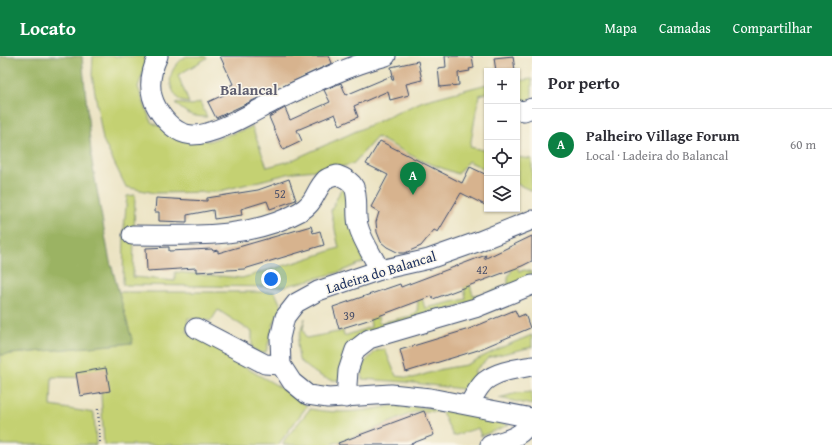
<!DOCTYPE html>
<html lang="pt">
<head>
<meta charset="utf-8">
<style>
	body { margin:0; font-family:"Gentium Book Plus",serif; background:#f7f7f7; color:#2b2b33 }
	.controls { position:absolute; right:12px; top:12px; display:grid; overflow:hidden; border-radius:0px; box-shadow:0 1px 3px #0004 }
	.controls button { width:36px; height:36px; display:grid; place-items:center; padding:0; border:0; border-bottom:1px solid #e1e1e2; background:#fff; color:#2b2b33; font:20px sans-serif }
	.you { position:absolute; left:271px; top:223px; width:14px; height:14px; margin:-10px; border:3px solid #fff; border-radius:50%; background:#1a73e8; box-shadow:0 0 0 6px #1a73e833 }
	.badge { display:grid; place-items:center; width:26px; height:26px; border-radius:50%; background:#0b8043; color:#fff; font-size:13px; font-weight:700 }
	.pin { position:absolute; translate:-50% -33px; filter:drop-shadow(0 1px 2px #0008) }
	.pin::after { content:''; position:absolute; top:21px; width:14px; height:12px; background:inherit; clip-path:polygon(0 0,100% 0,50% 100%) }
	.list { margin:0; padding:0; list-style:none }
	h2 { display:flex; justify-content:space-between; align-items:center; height:52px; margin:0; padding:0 16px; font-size:17px }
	h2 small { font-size:13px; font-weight:400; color:#7c7c81 }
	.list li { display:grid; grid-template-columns:26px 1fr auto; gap:12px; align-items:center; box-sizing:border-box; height:72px; padding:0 16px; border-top:1px solid #e1e1e2 }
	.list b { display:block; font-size:15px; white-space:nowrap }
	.list p { margin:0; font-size:13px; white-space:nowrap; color:#7c7c81 }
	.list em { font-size:13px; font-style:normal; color:#7c7c81 }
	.icon { flex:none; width:22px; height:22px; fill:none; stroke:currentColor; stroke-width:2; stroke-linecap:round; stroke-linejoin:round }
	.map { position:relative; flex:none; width:532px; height:389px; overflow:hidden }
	header { display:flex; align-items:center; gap:24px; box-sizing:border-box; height:56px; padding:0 20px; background:#0b8043; color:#fff }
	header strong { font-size:19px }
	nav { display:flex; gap:22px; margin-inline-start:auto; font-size:14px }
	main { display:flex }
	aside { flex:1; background:#fff }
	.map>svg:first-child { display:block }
	.green { fill:#c4d172; stroke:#708068 }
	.forest { fill:#9bb364; stroke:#5b7161 }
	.building { fill:#d7b38e }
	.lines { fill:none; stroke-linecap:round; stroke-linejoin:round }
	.street-casing { stroke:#3a4a6d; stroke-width:21 }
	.path { stroke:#3a4a6d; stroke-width:2.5; stroke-dasharray:1 3; stroke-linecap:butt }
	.street { stroke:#fff; stroke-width:19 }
	.labels { text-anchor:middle; stroke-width:3; stroke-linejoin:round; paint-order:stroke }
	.number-label { font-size:12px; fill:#4a506a }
	.street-label { font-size:14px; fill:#1b2f5e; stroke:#fbf7ec }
	.neighbourhood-label { font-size:15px; font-weight:bold; fill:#5d5d6f; stroke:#fbf7ec }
</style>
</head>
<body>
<header>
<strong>Locato</strong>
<nav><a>Mapa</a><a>Camadas</a><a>Compartilhar</a></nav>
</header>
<main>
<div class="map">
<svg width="532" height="389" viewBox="0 0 532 389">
	<rect width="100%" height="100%" fill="#fbf7ec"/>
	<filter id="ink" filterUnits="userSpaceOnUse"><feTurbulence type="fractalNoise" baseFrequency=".025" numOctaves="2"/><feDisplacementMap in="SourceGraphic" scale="8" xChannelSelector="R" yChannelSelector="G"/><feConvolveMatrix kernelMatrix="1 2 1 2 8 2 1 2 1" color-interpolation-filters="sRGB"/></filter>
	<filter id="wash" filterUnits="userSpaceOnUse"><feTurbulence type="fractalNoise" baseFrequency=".012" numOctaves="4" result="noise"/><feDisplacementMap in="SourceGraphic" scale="16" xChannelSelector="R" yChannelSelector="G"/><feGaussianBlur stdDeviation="0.9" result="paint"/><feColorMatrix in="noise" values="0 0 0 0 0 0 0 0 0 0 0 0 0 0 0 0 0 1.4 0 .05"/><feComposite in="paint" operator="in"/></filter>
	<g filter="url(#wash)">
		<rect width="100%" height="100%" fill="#ebe3c2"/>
		<g class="green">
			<path d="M93 0H149L138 31 151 66 182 82 209 85 252 71 267 111 290 105 423 45 487 28V37L479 39 470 91 487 95V114L468 105 458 118 420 104 377 81 353 108 340 111 320 127 316 114 295 116 216 136 155 137 126 131 103 84 92 19Z"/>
			<path d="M186 0H205L207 2 178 19 189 47 180 45C165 28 168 13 186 0Z"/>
			<path d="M532 23V42L522 46 517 45V25Z"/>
			<path d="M200 46 207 61C192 61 185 57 175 47L192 49Z"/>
			<path d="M517 101 532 103V135L517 128Z"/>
			<path d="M350 131 368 204 340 216 283 231 123 229 124 172 127 140 135 139 133 221 175 225V216L242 222 300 205 339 192 331 155 341 133Z"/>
			<path d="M510 206H515L519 215 525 214 532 216V224L385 276 340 324C324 326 311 314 299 304L297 287 305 262 303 273 306 282 343 275 344 280 371 271 369 256 377 254 379 267 411 260 417 256 418 244 422 242 425 252 466 243 464 230 470 229 473 239 485 238 508 229V221L512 214Z"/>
			<path d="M118 236H275L282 252 274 267 266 296 261 298 252 292V276L218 254 211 265 188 262 187 276 209 285 236 306 278 330 307 350 278 389H104L100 322 52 321 51 350 94 357 96 389H0V299L132 287Z"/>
			<path d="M532 279V291L490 301 474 315 480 325 470 334 406 326 362 323 363 308 376 295 385 293 396 320 413 322 442 313 466 309 500 292Z"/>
			<path d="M532 336V349L499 342 517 337Z"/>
			<path d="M396 349 464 355 509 369 481 380 478 372 453 380 442 356 417 355 370 375 329 389H283L285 383 310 353C341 359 365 355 396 349Z"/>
		</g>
		<path class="forest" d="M0 0H82L92 106 109 201 133 287 0 299Z"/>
		<g id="blocks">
			<g class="building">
				<path d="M220 0H329L332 7 216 62 208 46 232 35 229 30 233 28Z"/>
				<path d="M445 0H472L474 12 469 13 470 15 458 17 459 29 440 31 438 12 446 11Z"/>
				<path d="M513 0 515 15H496L494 2Z"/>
				<path d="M418 5 422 24 406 28 409 39 390 44 388 35 354 50 358 61 340 69 335 58 297 74 302 85 283 94 269 61 285 52 290 64 330 46 324 34 341 27 346 39 391 20 392 24H394L391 11Z"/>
				<path d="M380 85 462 127 470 111 487 119V150L461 137 438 176 434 174 421 190 405 197H399L387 191 381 186 377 176 376 166 379 156 371 151 388 119 366 108Z"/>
				<path d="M289 123 296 144 270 153 267 145 241 153 242 159 214 163 213 154 187 159V166L159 165V156H155L156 142 207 145V142L258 134Z"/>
				<path d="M311 170 313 177 320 175 324 189 244 213 196 216V212L147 215 146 192 169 191V195L212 193 213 195 218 194V197Z"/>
				<path d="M532 180V205L522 210 433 243 432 240 368 264 339 273 333 251 400 228 401 231 486 199 484 203Z"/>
				<path d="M515 254 518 261 525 258 530 272 478 294 406 316 400 294 469 273Z"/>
				<path d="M106 312 110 335 80 340 76 317Z"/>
				<path d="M424 355 434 379 408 389H339L338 387Z"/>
			</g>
		</g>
	</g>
	<g filter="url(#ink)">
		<use href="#blocks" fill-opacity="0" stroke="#3a4a6d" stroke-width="1"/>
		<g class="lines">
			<defs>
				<g id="street">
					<path d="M158 0C150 17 147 35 157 52 164 64 176 78 192 79 214 80 253 56 273 46 309 29 347 10 386 0"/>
					<path d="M517 54 524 55 532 52"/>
					<path d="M532 164 477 186 429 203 380 214 318 235 296 247 285 261 280 282 281 309 292 326 308 339 328 342 391 338 430 342 532 362"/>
					<path d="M132 179C189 179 248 184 299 156 316 147 314 135 326 123 328 121 333 120 337 119 343 121 351 125 354 131 359 143 355 156 358 169 362 185 373 200 380 214"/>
					<path d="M196 272 265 308 281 309"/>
					<path d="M346 342 348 315 355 294 369 283 475 252 532 229"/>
					<path d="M469 348C474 341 478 331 485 325 498 315 516 313 532 310"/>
					<path d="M490 389C509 383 524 381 531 362"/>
				</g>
			</defs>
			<use href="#street" class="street-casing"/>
			<path class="path" d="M98 353 100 389"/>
			<use href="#street" class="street"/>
		</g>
	</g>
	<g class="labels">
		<g class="number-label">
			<text x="280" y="142">52</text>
			<text x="482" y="218">42</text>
			<text x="349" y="264">39</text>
		</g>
		<g class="street-label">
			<text transform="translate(381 216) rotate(-17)" y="5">Ladeira do Balancal</text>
		</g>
		<g class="neighbourhood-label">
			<text x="249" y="39">Balancal</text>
		</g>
	</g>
</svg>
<div class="controls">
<button>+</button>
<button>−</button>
<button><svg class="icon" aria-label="locate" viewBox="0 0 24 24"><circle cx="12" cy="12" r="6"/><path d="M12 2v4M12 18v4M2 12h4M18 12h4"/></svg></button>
<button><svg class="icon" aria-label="layers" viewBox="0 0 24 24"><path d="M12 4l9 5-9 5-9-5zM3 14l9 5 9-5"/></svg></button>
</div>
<div class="you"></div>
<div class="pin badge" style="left:413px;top:139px">A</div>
</div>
<aside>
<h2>Por perto<small></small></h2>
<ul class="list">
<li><span class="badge">A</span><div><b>Palheiro Village Forum</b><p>Local · Ladeira do Balancal</p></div><em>60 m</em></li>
</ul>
</aside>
</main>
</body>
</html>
